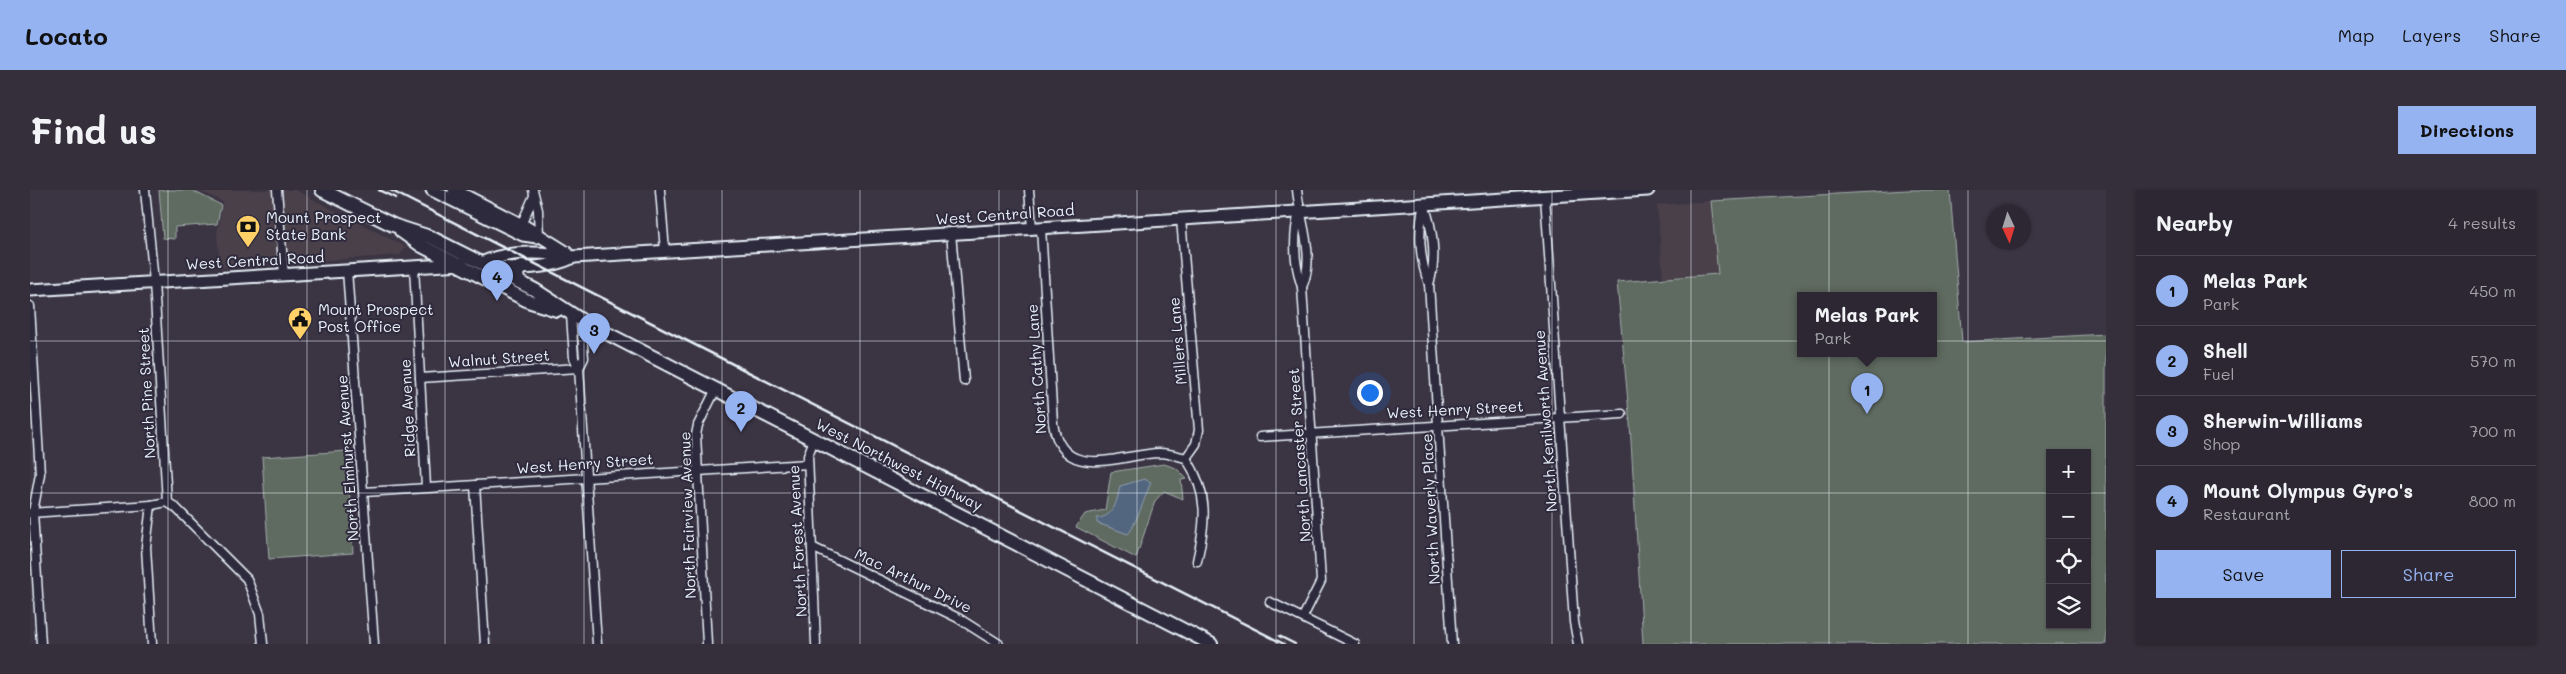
<!DOCTYPE html>
<html lang="en">
<head>
<meta charset="utf-8">
<style>
	body { margin:0; font-family:Mali,sans-serif; background:#342f3a; color:#f1f3f6 }
	.controls { position:absolute; right:15px; bottom:15px; display:grid; overflow:hidden; border-radius:0px; box-shadow:0 1px 4px #0004 }
	.controls button { width:45px; height:45px; display:grid; place-items:center; padding:0; border:0; border-bottom:1px solid #48444d; background:#2c2732; color:#f1f3f6; font:25px sans-serif }
	.compass { position:absolute; left:1956px; top:15px; width:45px; height:45px; border-radius:50%; background:#2c2732; box-shadow:0 1px 4px #0004; rotate:176deg }
	.you { position:absolute; left:1339px; top:202px; width:18px; height:18px; margin:-12px; border:4px solid #fff; border-radius:50%; background:#1a73e8; box-shadow:0 0 0 8px #1a73e833 }
	.badge { display:grid; place-items:center; width:32px; height:32px; border-radius:50%; background:#95b2f1; color:#111; font-size:16px; font-weight:700 }
	.pin { position:absolute; translate:-50% -41px; filter:drop-shadow(0 1px 2px #0008) }
	.pin::after { content:''; position:absolute; top:26px; width:18px; height:15px; background:inherit; clip-path:polygon(0 0,100% 0,50% 100%) }
	.popup { position:absolute; left:1767px; top:102px; width:140px; height:65px; box-sizing:border-box; display:grid; place-content:center; border-radius:0px; background:#2c2732; filter:drop-shadow(0 1px 4px #0005); font-size:16px; white-space:nowrap; color:#a6a5ac }
	.popup b { font-size:19px; color:#f1f3f6 }
	.popup::after { content:''; position:absolute; left:50%; top:100%; margin-left:-10px; border:10px solid transparent; border-top-color:#2c2732 }
	.list { margin:0; padding:0; list-style:none }
	h2 { display:flex; justify-content:space-between; align-items:center; height:65px; margin:0; padding:0 20px; font-size:21px }
	h2 small { font-size:16px; font-weight:400; color:#a6a5ac }
	.list li { display:grid; grid-template-columns:32px 1fr auto; gap:15px; align-items:center; box-sizing:border-box; height:70px; padding:0 20px; border-top:1px solid #48444d }
	.list b { display:block; font-size:19px; white-space:nowrap }
	.list p { margin:0; font-size:16px; white-space:nowrap; color:#a6a5ac }
	.list em { font-size:16px; font-style:normal; color:#a6a5ac }
	.actions { display:flex; gap:10px; padding:15px 20px }
	.actions a { flex:1; padding:11px 0; border:1px solid #95b2f1; border-radius:0px; text-align:center; font-size:18px; color:#95b2f1 }
	.actions .main { background:#95b2f1; color:#111 }
	.icon { flex:none; width:28px; height:28px; fill:none; stroke:currentColor; stroke-width:2; stroke-linecap:round; stroke-linejoin:round }
	.map { position:relative; flex:none; width:2076px; height:454px; overflow:hidden; border-radius:0px }
	header { display:flex; align-items:center; gap:30px; box-sizing:border-box; height:70px; padding:0 25px; background:#95b2f1; color:#111 }
	header strong { font-size:24px }
	nav { display:flex; gap:28px; margin-inline-start:auto; font-size:18px }
	.intro { display:flex; align-items:center; justify-content:space-between; box-sizing:border-box; height:120px; padding:0 30px }
	h1 { margin:0; font-size:35px }
	.button { padding:12px 22px; border-radius:0px; background:#95b2f1; color:#111; font-size:18px; font-weight:700 }
	main { display:flex; gap:30px; padding:0 30px }
	aside { flex:1; background:#2c2732; border-radius:0px; box-shadow:0 1px 4px #0004 }
	.map>svg:first-child { display:block }
	.built { fill:#4a404a }
	.green { fill:#5f6b61; stroke:#a4aeac; fill-rule:evenodd }
	.water { fill:#53667f; stroke:#8f9eaf }
	.lines { fill:none; stroke-linecap:round; stroke-linejoin:round }
	.street-casing { stroke:#e8f1f8; stroke-width:11 }
	.secondary-casing { stroke:#e8f1f8; stroke-width:15 }
	.primary-casing { stroke:#e8f1f8; stroke-width:16 }
	.street { stroke:#2f2a3d; stroke-width:8 }
	.secondary { stroke:#2f2a3d; stroke-width:11 }
	.primary { stroke:#2f2a3d; stroke-width:12 }
	.rail { stroke:#e8f1f8; stroke-width:2.5 }
	.grid { fill:none; stroke:#e8f1f8; stroke-width:1; stroke-opacity:0.55 }
	.labels { text-anchor:middle; stroke-width:4; stroke-linejoin:round; paint-order:stroke }
	.street-label { font-size:15px; fill:#e8f1f8; stroke:#2f2a3d }
	.poi-label { font-size:15px; fill:#e8f1f8; stroke:#2f2a3d; text-anchor:start }
</style>
</head>
<body>
<header>
<strong>Locato</strong>
<nav><a>Map</a><a>Layers</a><a>Share</a></nav>
</header>
<div class="intro"><h1>Find us</h1><a class="button">Directions</a></div>
<main>
<div class="map">
<svg width="2076" height="454" viewBox="0 0 2076 454">
	<rect width="100%" height="100%" fill="#3b3443"/>
	<filter id="ink" filterUnits="userSpaceOnUse"><feTurbulence type="fractalNoise" baseFrequency=".02" numOctaves="2"/><feDisplacementMap in="SourceGraphic" scale="10" xChannelSelector="R" yChannelSelector="G"/><feConvolveMatrix kernelMatrix="1 2 1 2 8 2 1 2 1" color-interpolation-filters="sRGB"/></filter>
	<g filter="url(#ink)">
		<g class="built">
			<path d="M168 0H265L376 57 370 65 190 78 187 42 193 12Z"/>
			<path d="M1681 11 1688 84 1633 88 1627 15Z"/>
		</g>
		<g class="green">
			<path d="M129 0H161L191 15 187 34 145 37V49L133 48Z"/>
			<path d="M1878 0H1920L1932 152 2076 144V454H1613L1600 234 1587 92 1688 84 1681 11ZM1771 105H1903V163H1771ZM2020 263H2057V435H2020Z"/>
			<path d="M317 261 323 363 239 369 232 267Z"/>
			<path d="M1134 274 1146 278 1157 289 1151 290 1153 309 1134 301 1125 311 1106 368 1046 337 1055 324 1075 320 1081 282Z"/>
		</g>
		<path class="water" d="M1114 289 1121 292C1117 302 1104 339 1098 344L1067 333V328C1085 327 1087 310 1090 296Z"/>
		<g class="lines">
			<defs>
				<g id="street">
					<path d="M115 0 124 92 137 312"/>
					<path d="M247 0 254 85"/>
					<path d="M503 0 508 20 509 47"/>
					<path d="M630 0 635 61"/>
					<path d="M999 0 1002 38"/>
					<path d="M1267 0C1270 32 1286 66 1272 97"/>
					<path d="M1515 6 1544 432 1548 454"/>
					<path d="M1394 14C1388 39 1389 69 1399 94L1422 454"/>
					<path d="M1394 15C1403 38 1407 70 1399 94"/>
					<path d="M1269 22C1263 47 1264 73 1272 97L1291 391 1273 427"/>
					<path d="M1151 29 1169 240 1166 254 1156 268"/>
					<path d="M491 35 504 6"/>
					<path d="M1011 38 1023 233C1032 294 1090 264 1129 263 1139 263 1148 266 1156 268 1179 303 1176 332 1167 371"/>
					<path d="M921 43 934 191"/>
					<path d="M384 77 396 297"/>
					<path d="M317 80 344 454"/>
					<path d="M0 116 10 284 3 322 11 454"/>
					<path d="M541 125 544 168 549 178 567 454"/>
					<path d="M549 178 554 168 551 130"/>
					<path d="M390 188 549 178"/>
					<path d="M1230 247 1592 224"/>
					<path d="M784 249 778 266 786 454"/>
					<path d="M445 295 455 454"/>
					<path d="M334 302 778 274"/>
					<path d="M121 315 116 357 122 454"/>
					<path d="M0 323 121 315 137 312 145 317 217 389 230 424 233 454"/>
					<path d="M782 357 928 428 969 454"/>
					<path d="M1240 412 1325 454"/>
					<path d="M677 454 666 245 668 235 686 199"/>
				</g>
				<g id="secondary">
					<path d="M402 0 493 45 507 47"/>
					<path d="M424 0 496 37 536 62"/>
					<path d="M452 73C478 60 515 62 544 67L1618 0"/>
					<path d="M460 75C485 81 521 78 544 67"/>
					<path d="M0 100 432 74"/>
				</g>
				<g id="primary">
					<path d="M292 0 363 35 400 47 505 100 551 130 1181 454"/>
					<path d="M371 41 392 56 498 111 527 120"/>
					<path d="M488 91 487 83 492 76"/>
				</g>
			</defs>
			<use href="#street" class="street-casing"/>
			<use href="#secondary" class="secondary-casing"/>
			<use href="#primary" class="primary-casing"/>
			<use href="#street" class="street"/>
			<use href="#secondary" class="secondary"/>
			<use href="#primary" class="primary"/>
			<g class="rail">
				<path d="M349 0 366 8"/>
				<path d="M360 0 1254 454"/>
				<path d="M1249 446 1265 454"/>
			</g>
		</g>
	</g>
	<path class="grid" d="M138 0V454M277 0V454M415 0V454M554 0V454M692 0V454M830 0V454M969 0V454M1107 0V454M1246 0V454M1384 0V454M1522 0V454M1661 0V454M1799 0V454M1938 0V454M0 151H2076M0 303H2020M2057 303H2076"/>
	<defs>
		<symbol id="bank-pin" viewBox="-11 -11 22 30"><path d="M0 17L-7.5 6A9.5 9.5 0 1 1 7.5 6Z" fill="#ffd166" stroke="#2f2a3d"/><path d="M-6-4H6V4H-6ZM0-2.3a2.3 2.3 0 1 0 0 4.6a2.3 2.3 0 1 0 0-4.6Z" fill="#111"/></symbol>
		<symbol id="civic-pin" viewBox="-11 -11 22 30"><path d="M0 17L-7.5 6A9.5 9.5 0 1 1 7.5 6Z" fill="#ffd166" stroke="#2f2a3d"/><path d="M-.6-6.5H3V-4.5H.6V-3L4-1V1h2V6H-6V1h2V-1L-.6-3ZM-1.2 2.5V6h2.4V2.5Z" fill="#111"/></symbol>
	</defs>
	<g fill-rule="evenodd">
		<use href="#bank-pin" x="204" y="23" width="28" height="38"/>
		<use href="#civic-pin" x="256" y="115" width="28" height="38"/>
	</g>
	<g class="labels">
		<g class="street-label">
			<text transform="translate(975 25) rotate(-4)" y="5">West Central Road</text>
			<text transform="translate(225 71) rotate(-3)" y="5">West Central Road</text>
			<text transform="translate(1148 151) rotate(-95)" y="5">Millers Lane</text>
			<text transform="translate(469 169) rotate(-4)" y="5">Walnut Street</text>
			<text transform="translate(1007 179) rotate(-94)" y="5">North Cathy Lane</text>
			<text transform="translate(117 203) rotate(-93)" y="5">North Pine Street</text>
			<text transform="translate(378 218) rotate(-93)" y="5">Ridge Avenue</text>
			<text transform="translate(1425 220) rotate(-3)" y="5">West Henry Street</text>
			<text transform="translate(1516 231) rotate(-94)" y="5">North Kenilworth Avenue</text>
			<text transform="translate(1270 265) rotate(-94)" y="5">North Lancaster Street</text>
			<text transform="translate(318 268) rotate(-94)" y="5">North Elmhurst Avenue</text>
			<text transform="translate(555 274) rotate(-4)" y="5">West Henry Street</text>
			<text transform="translate(869 275) rotate(27)" y="5">West Northwest Highway</text>
			<text transform="translate(1401 319) rotate(-93)" y="5">North Waverly Place</text>
			<text transform="translate(658 325) rotate(-92)" y="5">North Fairview Avenue</text>
			<text transform="translate(768 351) rotate(-93)" y="5">North Forest Avenue</text>
			<text transform="translate(883 391) rotate(26)" y="5">Mac Arthur Drive</text>
		</g>
		<g class="poi-label">
			<text x="236" y="33">Mount Prospect<tspan x="236" dy="17">State Bank</tspan></text>
			<text x="288" y="125">Mount Prospect<tspan x="288" dy="17">Post Office</tspan></text>
		</g>
	</g>
</svg>
<div class="controls">
<button>+</button>
<button>−</button>
<button><svg class="icon" aria-label="locate" viewBox="0 0 24 24"><circle cx="12" cy="12" r="6"/><path d="M12 2v4M12 18v4M2 12h4M18 12h4"/></svg></button>
<button><svg class="icon" aria-label="layers" viewBox="0 0 24 24"><path d="M12 4l9 5-9 5-9-5zM3 14l9 5 9-5"/></svg></button>
</div>
<svg class="compass" viewBox="-18 -18 36 36"><path d="M0-13l5 13h-10z" fill="#e53935"/><path d="M0 13l5-13h-10z" fill="#a6a5ac"/></svg>
<div class="you"></div>
<div class="pin badge" style="left:1837px;top:224px">1</div>
<div class="popup"><b>Melas Park</b>Park</div>
<div class="pin badge" style="left:711px;top:242px">2</div>
<div class="pin badge" style="left:564px;top:164px">3</div>
<div class="pin badge" style="left:467px;top:111px">4</div>
</div>
<aside>
<h2>Nearby<small>4 results</small></h2>
<ul class="list">
<li><span class="badge">1</span><div><b>Melas Park</b><p>Park</p></div><em>450 m</em></li>
<li><span class="badge">2</span><div><b>Shell</b><p>Fuel</p></div><em>570 m</em></li>
<li><span class="badge">3</span><div><b>Sherwin-Williams</b><p>Shop</p></div><em>700 m</em></li>
<li><span class="badge">4</span><div><b>Mount Olympus Gyro's</b><p>Restaurant</p></div><em>800 m</em></li>
</ul>
<div class="actions"><a class="main">Save</a><a>Share</a></div>
</aside>
</main>
</body>
</html>
